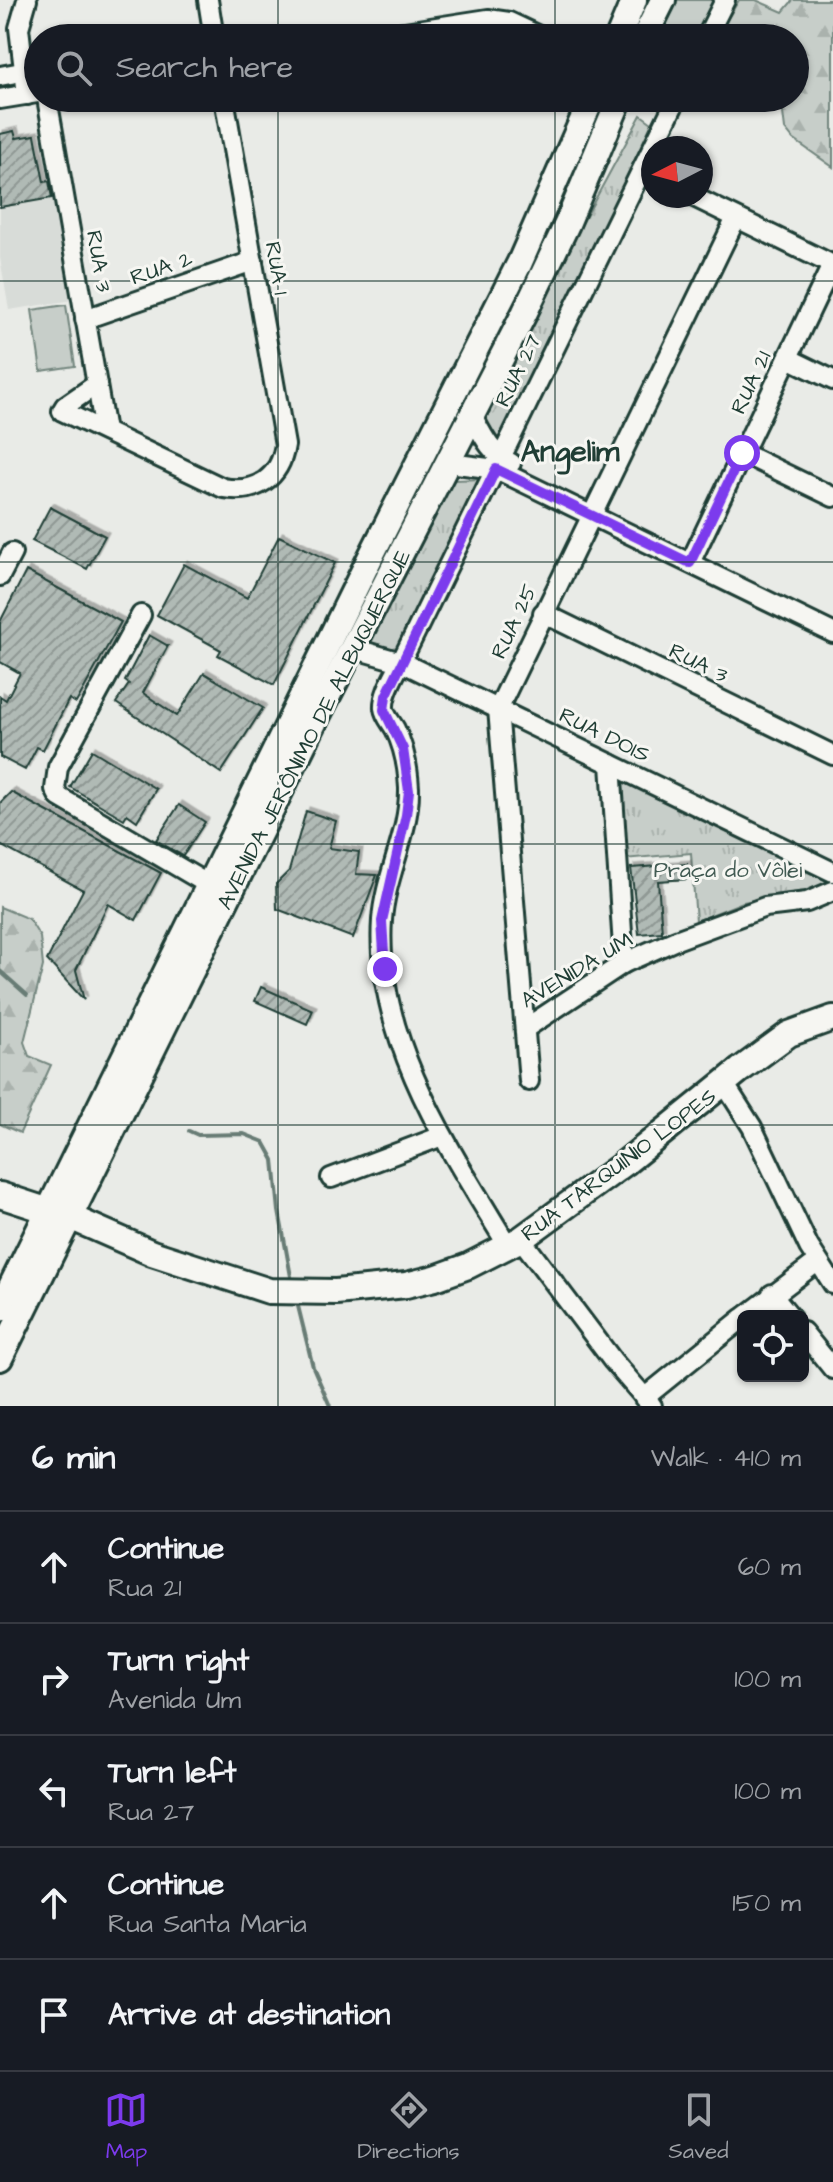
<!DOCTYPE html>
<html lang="en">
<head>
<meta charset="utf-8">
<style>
	body { margin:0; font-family:"Architects Daughter",sans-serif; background:#20242c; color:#f1f3f6 }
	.controls { position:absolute; right:24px; bottom:24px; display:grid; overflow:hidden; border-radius:12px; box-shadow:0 2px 6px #0004 }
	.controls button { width:72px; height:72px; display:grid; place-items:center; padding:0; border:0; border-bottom:2px solid #363941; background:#171b24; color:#f1f3f6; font:40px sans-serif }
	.compass { position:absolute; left:641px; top:136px; width:72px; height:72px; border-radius:50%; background:#171b24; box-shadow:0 2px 6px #0004; rotate:264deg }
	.stop { position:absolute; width:24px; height:24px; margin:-18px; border:6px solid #7c3aed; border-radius:50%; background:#fff }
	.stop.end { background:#7c3aed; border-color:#fff; box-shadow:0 2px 8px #0008 }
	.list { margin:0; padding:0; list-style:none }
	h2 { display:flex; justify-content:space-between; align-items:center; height:104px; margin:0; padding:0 32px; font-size:34px }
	h2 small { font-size:26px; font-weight:400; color:#9ea1a6 }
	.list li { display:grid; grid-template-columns:52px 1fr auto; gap:24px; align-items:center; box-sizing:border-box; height:112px; padding:0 32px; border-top:2px solid #363941 }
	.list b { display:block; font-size:30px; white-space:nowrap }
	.list p { margin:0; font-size:26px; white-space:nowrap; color:#9ea1a6 }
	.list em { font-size:26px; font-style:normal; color:#9ea1a6 }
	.icon { flex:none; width:44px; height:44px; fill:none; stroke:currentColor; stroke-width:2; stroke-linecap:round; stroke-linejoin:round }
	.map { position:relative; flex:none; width:833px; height:1406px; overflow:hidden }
	.search { position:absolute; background:#171b24; box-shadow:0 2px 6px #0004; left:24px; right:24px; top:24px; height:88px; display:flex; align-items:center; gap:20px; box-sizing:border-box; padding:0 28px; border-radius:44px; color:#9ea1a6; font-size:30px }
	.sheet { height:664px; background:#171b24 }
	nav { display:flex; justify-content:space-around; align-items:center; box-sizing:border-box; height:112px; border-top:2px solid #363941; background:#171b24; font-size:22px; color:#9ea1a6 }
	nav a { display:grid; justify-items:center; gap:4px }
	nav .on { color:#7c3aed }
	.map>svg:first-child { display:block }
	.built { fill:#d8dcd8 }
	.grass { fill:#c7cec9; stroke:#73867e; stroke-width:2 }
	.forest { fill:url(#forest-firs); stroke:#73867e; stroke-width:2 }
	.park { fill:url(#park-tufts); stroke:#73867e; stroke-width:2 }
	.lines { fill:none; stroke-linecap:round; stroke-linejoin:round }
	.stream { stroke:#687c75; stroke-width:4 }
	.building { fill:url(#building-hatch); stroke:#1f3d34; stroke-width:2; filter:url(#shadow) }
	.minor-casing { stroke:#1f3d34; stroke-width:24 }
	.major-casing { stroke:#1f3d34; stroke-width:30 }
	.minor { stroke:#f6f6f2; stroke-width:18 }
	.major { stroke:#f6f6f2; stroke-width:24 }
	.route { stroke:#7c3aed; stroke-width:10 }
	.grid { fill:none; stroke:#1f3d34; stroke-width:2; stroke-opacity:0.55 }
	.labels { text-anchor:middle; stroke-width:6; stroke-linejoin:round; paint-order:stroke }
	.street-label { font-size:22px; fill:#1f3d34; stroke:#f6f6f2 }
	.park-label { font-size:22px; fill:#415a52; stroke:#f6f6f2 }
	.district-label { font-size:30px; font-weight:bold; fill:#1f3d34; stroke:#f6f6f2 }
</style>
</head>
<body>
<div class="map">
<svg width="833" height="1406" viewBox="0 0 833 1406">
	<defs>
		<pattern id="forest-firs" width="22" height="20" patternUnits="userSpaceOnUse" patternTransform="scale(2)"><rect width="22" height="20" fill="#c7cec9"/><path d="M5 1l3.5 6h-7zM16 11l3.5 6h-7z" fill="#aab2ad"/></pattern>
		<pattern id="park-tufts" width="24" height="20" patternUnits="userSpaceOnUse" patternTransform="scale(2)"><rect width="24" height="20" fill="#c7cec9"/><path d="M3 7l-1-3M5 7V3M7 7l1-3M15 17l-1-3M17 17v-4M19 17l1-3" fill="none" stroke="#aab2ad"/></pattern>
		<pattern id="building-hatch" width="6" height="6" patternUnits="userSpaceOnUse" patternTransform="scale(2)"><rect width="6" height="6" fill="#b0bab5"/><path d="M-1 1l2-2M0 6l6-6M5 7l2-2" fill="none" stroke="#8f9894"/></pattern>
		<filter id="shadow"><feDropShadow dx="3.5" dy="-3.5" stdDeviation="0" flood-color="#0004"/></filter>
	</defs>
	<rect width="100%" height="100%" fill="#e9ebe7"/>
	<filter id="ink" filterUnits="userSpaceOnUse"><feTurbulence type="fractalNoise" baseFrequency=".0125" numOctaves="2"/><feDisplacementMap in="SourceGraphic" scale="16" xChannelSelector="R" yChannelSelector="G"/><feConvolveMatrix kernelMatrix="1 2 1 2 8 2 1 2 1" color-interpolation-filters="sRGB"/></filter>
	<g filter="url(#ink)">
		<path class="built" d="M55 197 73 300 9 310 0 258V207Z"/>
		<g class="grass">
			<path d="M675 0H715L696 38H663L659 32Z"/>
			<path d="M66 305 75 366 41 371 32 310Z"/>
		</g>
		<g class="forest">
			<path d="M739 0H756L783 12 793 0H833V167L793 139 785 129 783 113 769 98H795V38H716Z"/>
			<path d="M0 907 29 919 40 937 43 966 24 1042 29 1056 51 1065 20 1133 0 1124Z"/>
		</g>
		<g class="park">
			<path d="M641 115 652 123 501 445 485 419 552 279Z"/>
			<path d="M485 479 397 651 368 644 452 480Z"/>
			<path d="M618 775 833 879V881L806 892 743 902 696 921 691 853 624 859Z"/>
		</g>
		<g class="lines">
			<g class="stream">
				<path d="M0 971 27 995"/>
				<path d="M189 1131 198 1135 244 1134 264 1142 274 1160 279 1211 292 1282"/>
				<path d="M296 1298 313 1367 330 1406"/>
			</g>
		</g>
		<g class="building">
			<path d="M14 131 16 138 35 135 44 182 49 181 52 198 0 207V134Z"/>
			<path d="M50 507 105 536 87 569 32 541Z"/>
			<path d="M279 536 335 563 274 685 218 655 221 650 157 615 184 564 247 598Z"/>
			<path d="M26 571 121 622 76 703 69 699 43 750 37 747 25 770 0 757V696L6 700 20 673 0 662V622Z"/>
			<path d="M149 635 168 646 143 693 177 716 204 673 263 708 221 773 116 703 129 684 125 681Z"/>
			<path d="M92 750 156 789 137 821 127 814 124 819 70 787Z"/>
			<path d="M11 792 161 873 136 920 108 904 76 970 84 1000 47 960 83 890 0 845V803Z"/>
			<path d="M179 805 205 822 183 856 156 840Z"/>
			<path d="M306 811 336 821 329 848 359 852 356 874 377 875 353 938 277 909 276 884 289 871Z"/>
			<path d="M687 864 688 879 658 881 662 932 639 934 631 868Z"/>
			<path d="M261 987 313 1010 307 1024 255 1001Z"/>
		</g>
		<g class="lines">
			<defs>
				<g id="minor">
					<path d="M208 0 214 38"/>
					<path d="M366 38 488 19 509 22 543 38"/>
					<path d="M706 38 725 0"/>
					<path d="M0 76 38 69"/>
					<path d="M27 95 19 28 27 0"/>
					<path d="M47 98 105 431"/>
					<path d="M0 99 37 93"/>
					<path d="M692 196 833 265"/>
					<path d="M85 319 253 261"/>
					<path d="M788 358 833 380"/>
					<path d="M97 384 65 406 62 411 223 488C256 494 280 478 285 445L224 98"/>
					<path d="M473 417C483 436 491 454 511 463"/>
					<path d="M742 453 833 497"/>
					<path d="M449 463 496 469 833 633"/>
					<path d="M690 563 832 265"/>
					<path d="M0 576 12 553"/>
					<path d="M543 613 833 755"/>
					<path d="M141 615 58 767 55 789 59 797 209 885"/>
					<path d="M352 648 401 662 833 872"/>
					<path d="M611 764 624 963"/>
					<path d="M526 1028 624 963 676 940 765 907 807 902 833 891"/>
					<path d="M529 1081 498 709 736 218"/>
					<path d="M724 1083 752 1127 809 1247 833 1284"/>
					<path d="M331 1178 442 1136"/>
					<path d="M521 1239 613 1361 652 1406"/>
					<path d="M508 1246C450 1150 374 1037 382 920 385 876 410 833 409 788 408 769 404 747 395 729 391 722 385 716 384 708 383 693 395 675 401 662L677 98"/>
					<path d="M772 1294 790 1316"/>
					<path d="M746 1316 817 1262"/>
					<path d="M803 1332 833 1369"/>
					<path d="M644 1398 743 1318"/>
				</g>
				<g id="major">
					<path d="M618 38 634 0"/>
					<path d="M644 38 663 0"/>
					<path d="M0 1195 49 1211"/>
					<path d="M70 1217 152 1253 269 1291 336 1292 406 1285 435 1278 468 1266 521 1239 625 1163 740 1070 789 1034 833 1018"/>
					<path d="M0 1309 370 558 520 262 592 98"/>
					<path d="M0 1358 318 715 524 314 567 224 620 98"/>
				</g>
			</defs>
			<use href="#minor" class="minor-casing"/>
			<use href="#major" class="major-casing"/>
			<use href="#minor" class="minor"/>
			<use href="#major" class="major"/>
		</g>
	</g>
	<g class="lines" filter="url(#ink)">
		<path class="route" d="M385 969 382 921 406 815 409 791 403 749 384 710 386 696 496 469 690 563 742 453"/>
	</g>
	<path class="grid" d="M278 0V38M555 0V38M278 98V1406M555 98V1406M0 281H833M0 562H833M0 844H833M0 1125H833"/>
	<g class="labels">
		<g class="street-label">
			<text transform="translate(100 261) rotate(80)" y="8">RUA 3</text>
			<text transform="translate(161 267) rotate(-19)" y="8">RUA 2</text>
			<text transform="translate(278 268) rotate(80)" y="8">RUA 1</text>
			<text transform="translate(517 370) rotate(-64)" y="8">RUA 27</text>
			<text transform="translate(750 382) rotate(-65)" y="8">RUA 21</text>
			<text transform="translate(513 621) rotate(-65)" y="8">RUA 25</text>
			<text transform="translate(699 662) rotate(26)" y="8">RUA 3</text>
			<text transform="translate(313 729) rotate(-63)" y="8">AVENIDA JERÔNIMO DE ALBUQUERQUE</text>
			<text transform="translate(605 734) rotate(26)" y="8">RUA DOIS</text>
			<text transform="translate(576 969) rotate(-31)" y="8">AVENIDA UM</text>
			<text transform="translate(618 1164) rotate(-37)" y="8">RUA TARQUINIO LOPES</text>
		</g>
		<g class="park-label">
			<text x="728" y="877">Praça do Vôlei</text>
		</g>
		<g class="district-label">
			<text x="570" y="461">Angelim</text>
		</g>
	</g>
</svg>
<div class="controls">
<button><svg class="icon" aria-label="locate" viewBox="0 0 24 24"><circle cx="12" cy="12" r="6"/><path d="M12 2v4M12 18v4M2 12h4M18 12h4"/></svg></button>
</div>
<svg class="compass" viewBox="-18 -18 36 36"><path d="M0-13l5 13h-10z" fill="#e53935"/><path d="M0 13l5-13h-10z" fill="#9ea1a6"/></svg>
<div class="stop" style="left:742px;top:453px"></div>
<div class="stop end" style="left:385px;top:969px"></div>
<div class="search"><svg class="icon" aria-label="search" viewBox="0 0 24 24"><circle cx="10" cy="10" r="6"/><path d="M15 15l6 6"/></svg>Search here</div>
</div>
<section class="sheet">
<h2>6 min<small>Walk · 410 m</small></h2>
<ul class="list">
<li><svg class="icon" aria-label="ahead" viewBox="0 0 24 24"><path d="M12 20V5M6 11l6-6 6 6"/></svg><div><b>Continue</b><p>Rua 21</p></div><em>60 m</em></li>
<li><svg class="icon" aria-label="right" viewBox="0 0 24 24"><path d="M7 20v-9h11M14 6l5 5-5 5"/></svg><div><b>Turn right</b><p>Avenida Um</p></div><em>100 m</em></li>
<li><svg class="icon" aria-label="left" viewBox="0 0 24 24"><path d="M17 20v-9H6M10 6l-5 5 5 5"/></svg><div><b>Turn left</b><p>Rua 27</p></div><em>100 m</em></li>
<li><svg class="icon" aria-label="ahead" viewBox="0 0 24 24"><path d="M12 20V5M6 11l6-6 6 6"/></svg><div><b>Continue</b><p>Rua Santa Maria</p></div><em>150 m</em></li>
<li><svg class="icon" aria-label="arrive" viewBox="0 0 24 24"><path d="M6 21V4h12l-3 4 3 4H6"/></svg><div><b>Arrive at destination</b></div></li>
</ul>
</section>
<nav>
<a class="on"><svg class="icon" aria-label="map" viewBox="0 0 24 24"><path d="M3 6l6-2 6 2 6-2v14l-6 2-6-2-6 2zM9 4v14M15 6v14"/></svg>Map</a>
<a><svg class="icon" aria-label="directions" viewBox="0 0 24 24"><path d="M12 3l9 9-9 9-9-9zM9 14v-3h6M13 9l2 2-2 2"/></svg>Directions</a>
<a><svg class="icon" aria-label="saved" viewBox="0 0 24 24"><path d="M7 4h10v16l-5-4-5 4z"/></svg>Saved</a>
</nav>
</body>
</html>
